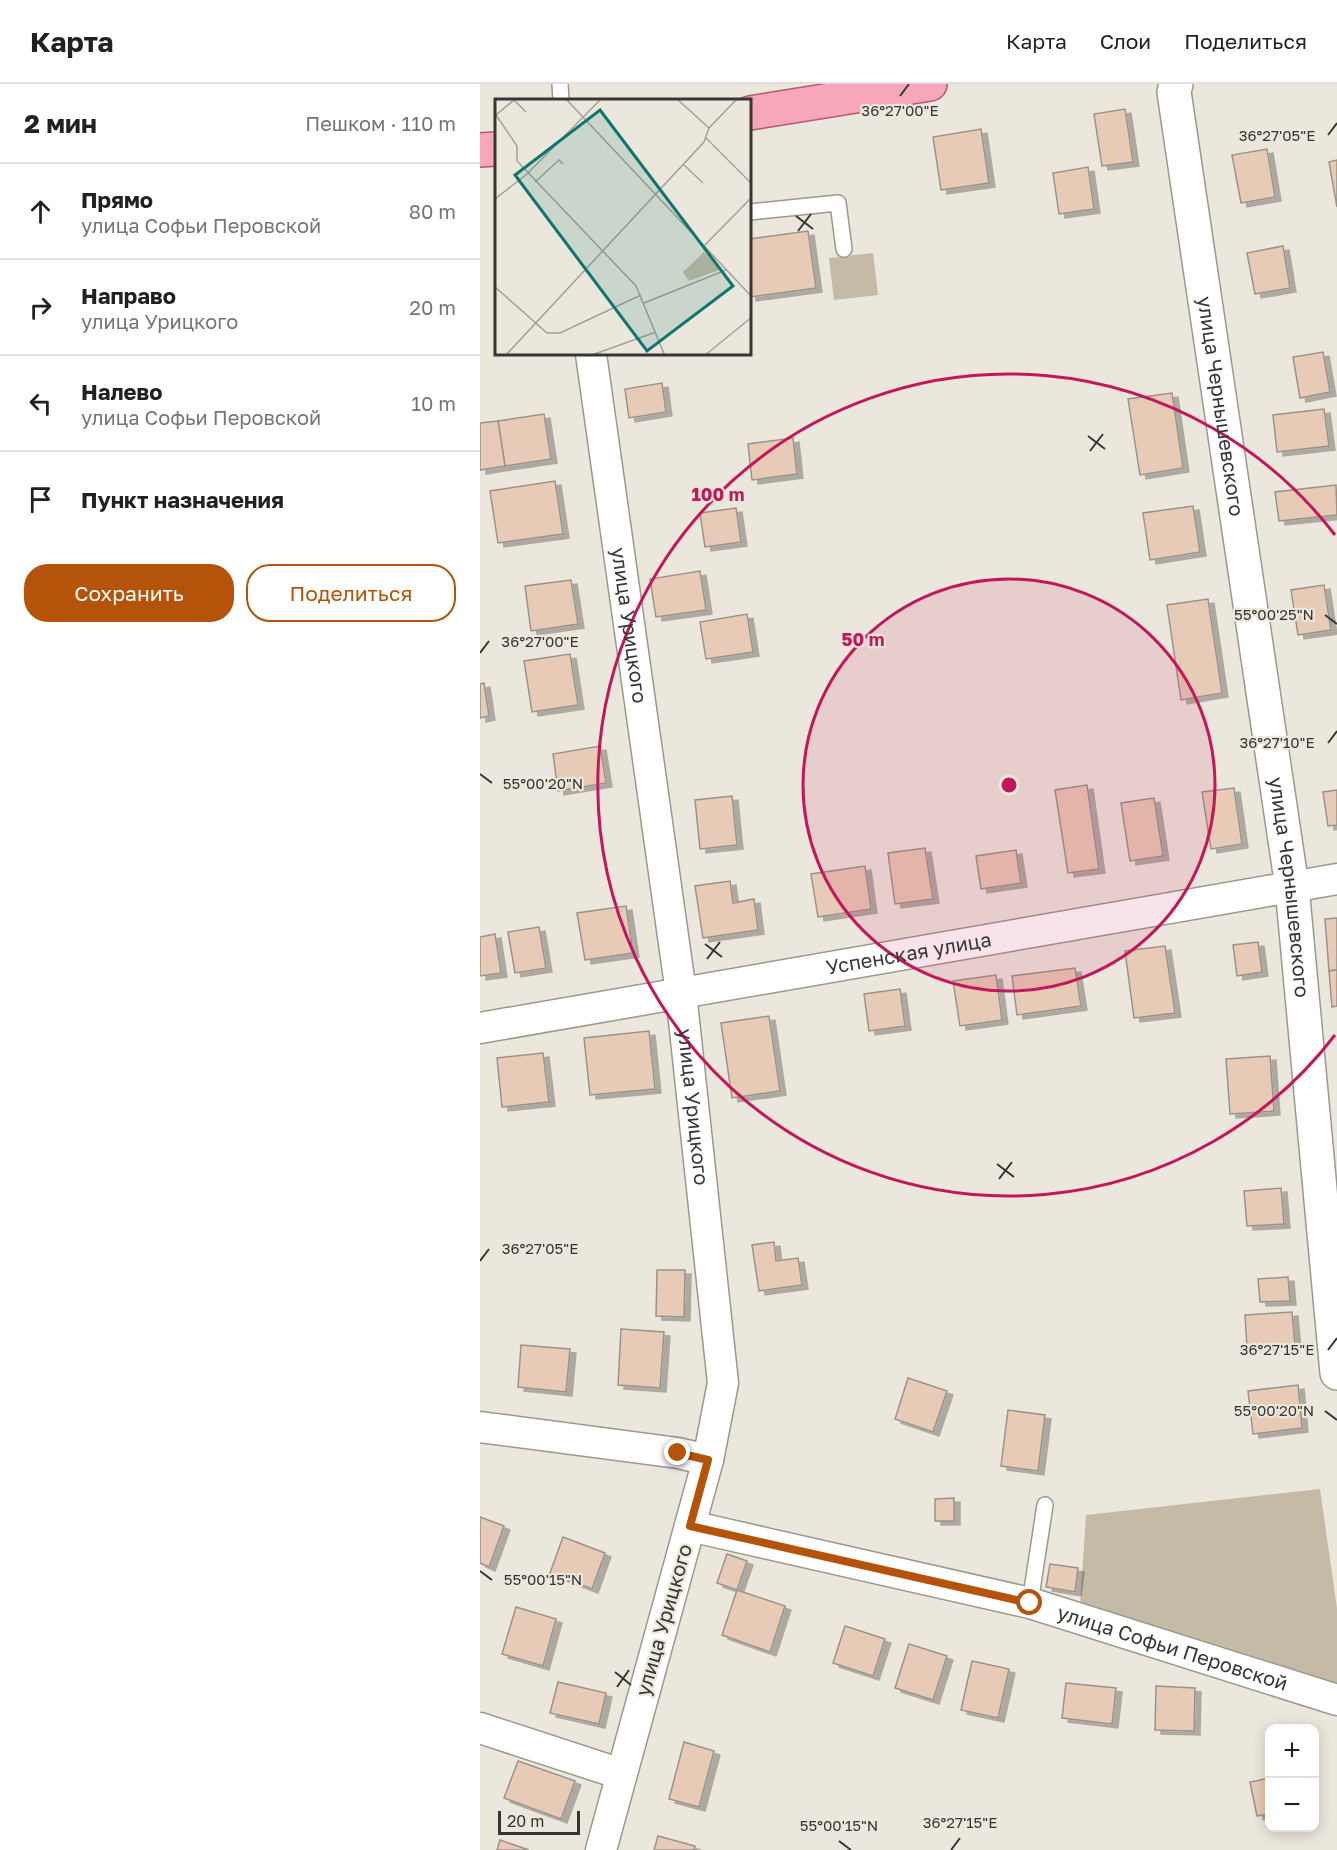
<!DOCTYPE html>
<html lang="ru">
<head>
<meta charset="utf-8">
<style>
	body { margin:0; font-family:"Golos Text",sans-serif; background:#f2f2f2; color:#202124 }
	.controls { position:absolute; right:18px; bottom:18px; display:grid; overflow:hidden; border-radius:12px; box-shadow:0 3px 15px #0003 }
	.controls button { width:54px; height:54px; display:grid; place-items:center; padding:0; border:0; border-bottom:2px solid #e0e0e0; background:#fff; color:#202124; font:30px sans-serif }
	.scale { position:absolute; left:18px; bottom:15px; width:82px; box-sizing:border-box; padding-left:6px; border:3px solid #383632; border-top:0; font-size:16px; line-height:21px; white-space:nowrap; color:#383632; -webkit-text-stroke:4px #ece7dc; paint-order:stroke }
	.stop { position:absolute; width:18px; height:18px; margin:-14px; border:4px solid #b45309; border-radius:50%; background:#fff }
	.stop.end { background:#b45309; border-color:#fff; box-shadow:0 2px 6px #0008 }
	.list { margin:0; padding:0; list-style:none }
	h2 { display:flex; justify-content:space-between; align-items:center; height:78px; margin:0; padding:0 24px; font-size:26px }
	h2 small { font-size:20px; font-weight:400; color:#757577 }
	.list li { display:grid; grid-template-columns:39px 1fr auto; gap:18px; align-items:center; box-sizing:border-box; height:96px; padding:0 24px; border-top:2px solid #e0e0e0 }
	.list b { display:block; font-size:22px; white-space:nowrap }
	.list p { margin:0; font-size:20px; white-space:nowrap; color:#757577 }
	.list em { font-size:20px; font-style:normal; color:#757577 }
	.actions { display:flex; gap:12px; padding:18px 24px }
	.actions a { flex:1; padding:14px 0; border:2px solid #b45309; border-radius:24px; text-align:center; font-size:21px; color:#b45309 }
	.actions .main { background:#b45309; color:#fff }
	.icon { flex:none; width:33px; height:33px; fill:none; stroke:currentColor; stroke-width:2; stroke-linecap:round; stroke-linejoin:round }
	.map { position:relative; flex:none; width:857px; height:1766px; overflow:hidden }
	header { display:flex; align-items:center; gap:36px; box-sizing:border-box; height:84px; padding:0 30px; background:#fff; border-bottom:2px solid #e0e0e0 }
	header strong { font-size:28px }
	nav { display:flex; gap:33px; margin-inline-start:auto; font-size:21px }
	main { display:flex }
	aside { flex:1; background:#fff }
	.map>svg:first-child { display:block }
	.green { fill:#c5baa5 }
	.building { fill:#e8cbb6; stroke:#9b928b; stroke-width:1.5; filter:url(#shadow) }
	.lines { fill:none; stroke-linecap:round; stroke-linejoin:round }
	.service-casing { stroke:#9d988e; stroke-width:18 }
	.minor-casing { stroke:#9d988e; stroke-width:33 }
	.tertiary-casing { stroke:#9d988e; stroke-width:36 }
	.primary-casing { stroke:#b25a6d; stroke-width:36 }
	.service { stroke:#fff; stroke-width:15 }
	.minor { stroke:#fff; stroke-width:30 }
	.tertiary { stroke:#fff; stroke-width:33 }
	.primary { stroke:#f8a7bb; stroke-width:33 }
	.route { stroke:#b45309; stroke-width:8 }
	.ticks { fill:none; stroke:#383632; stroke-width:2 }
	.ring { fill:none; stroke:#c2185b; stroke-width:3 }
	.labels { text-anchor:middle; stroke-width:4.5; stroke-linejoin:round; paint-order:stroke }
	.street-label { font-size:20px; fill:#383632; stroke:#ece7dc }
	.inset-road { fill:none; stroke:#a4a098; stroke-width:1.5 }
	.view { fill:#0f766e; fill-opacity:0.15; stroke:#0f766e; stroke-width:3 }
	.inset-edge { fill:none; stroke:#383632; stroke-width:3 }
	.ticks-label { font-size:15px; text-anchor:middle; fill:#383632; stroke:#ece7dc; stroke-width:4.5; stroke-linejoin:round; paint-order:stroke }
	.centre { fill:#c2185b; stroke:#ece7dc; stroke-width:3 }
	.ring-label { font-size:18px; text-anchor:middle; font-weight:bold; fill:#c2185b; stroke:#ece7dc; stroke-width:4.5; stroke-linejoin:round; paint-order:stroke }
</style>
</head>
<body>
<header>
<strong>Карта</strong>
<nav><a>Карта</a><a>Слои</a><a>Поделиться</a></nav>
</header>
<main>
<aside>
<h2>2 мин<small>Пешком · 110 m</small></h2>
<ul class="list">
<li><svg class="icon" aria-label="ahead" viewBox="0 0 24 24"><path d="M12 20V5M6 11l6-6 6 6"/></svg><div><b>Прямо</b><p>улица Софьи Перовской</p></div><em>80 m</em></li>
<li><svg class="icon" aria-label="right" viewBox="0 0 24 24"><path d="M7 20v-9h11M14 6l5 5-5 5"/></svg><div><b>Направо</b><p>улица Урицкого</p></div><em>20 m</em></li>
<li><svg class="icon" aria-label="left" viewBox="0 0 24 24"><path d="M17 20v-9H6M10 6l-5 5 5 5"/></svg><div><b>Налево</b><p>улица Софьи Перовской</p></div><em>10 m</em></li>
<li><svg class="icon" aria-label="arrive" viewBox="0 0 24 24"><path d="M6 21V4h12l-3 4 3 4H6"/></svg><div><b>Пункт назначения</b></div></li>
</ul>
<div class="actions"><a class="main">Сохранить</a><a>Поделиться</a></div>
</aside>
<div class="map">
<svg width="857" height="1766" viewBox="0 0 857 1766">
	<defs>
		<filter id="shadow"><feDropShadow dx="6" dy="4" stdDeviation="0" flood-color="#0004"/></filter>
	</defs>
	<rect width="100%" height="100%" fill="#ece7dc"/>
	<g class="green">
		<path d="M393 169 398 211 354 216 349 174Z"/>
		<path d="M840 1405 857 1524V1602L600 1522 606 1431Z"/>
	</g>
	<g class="building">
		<path d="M645 25 653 78 622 82 614 30Z"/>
		<path d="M501 45 509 99 461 106 453 53Z"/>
		<path d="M787 65 795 113 761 119 752 71Z"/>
		<path d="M857 76V123L849 78Z"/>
		<path d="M608 83 614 125 579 130 573 89Z"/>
		<path d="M328 147 336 204 270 213V155Z"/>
		<path d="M803 162 810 204 775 210 767 169Z"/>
		<path d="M843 268 850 308 820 314 813 273Z"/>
		<path d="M182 299 186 328 149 334 145 305Z"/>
		<path d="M692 309 703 384 660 391 648 315Z"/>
		<path d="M844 325 849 362 797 368 793 331Z"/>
		<path d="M64 330 71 375 25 382 18 337Z"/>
		<path d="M18 337 25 382 0 386V339Z"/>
		<path d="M313 354 317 390 272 396 268 360Z"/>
		<path d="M75 397 83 450 18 459 10 407Z"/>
		<path d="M856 401 857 431 799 437 795 408Z"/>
		<path d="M713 422 720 468 670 476 663 429Z"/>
		<path d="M256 424 261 458 225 463 220 429Z"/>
		<path d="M220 487 226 526 176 533 170 495Z"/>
		<path d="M91 496 98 540 51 547 45 502Z"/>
		<path d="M844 501 851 546 818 551 811 506Z"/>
		<path d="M728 515 742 609 701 616 687 521Z"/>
		<path d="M267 530 273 568 226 575 220 538Z"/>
		<path d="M90 570 98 621 52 628 44 577Z"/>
		<path d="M4 599 9 632 0 634V600Z"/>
		<path d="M120 662 126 699 78 707 73 670Z"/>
		<path d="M607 701 619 785 588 789 575 706Z"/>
		<path d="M754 704 762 760 731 765 722 708Z"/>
		<path d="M857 706V741L848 742 843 708Z"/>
		<path d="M252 712 257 761 220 765 215 716Z"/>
		<path d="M674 714 683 772 650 777 641 719Z"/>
		<path d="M445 764 453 815 415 820 408 769Z"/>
		<path d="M536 766 541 799 501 805 496 772Z"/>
		<path d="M385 782 391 825 338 833 331 790Z"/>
		<path d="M250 797 253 819 274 815 278 846 223 854 215 802Z"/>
		<path d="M146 822 153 869 105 876 97 829Z"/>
		<path d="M857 834V886L849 887 845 835Z"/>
		<path d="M59 843 66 884 35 889 28 848Z"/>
		<path d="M15 850 21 889 0 892V853Z"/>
		<path d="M778 858 782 888 757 892 753 861Z"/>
		<path d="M685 862 695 929 654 934 645 867Z"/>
		<path d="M595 884 601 922 537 931 532 892Z"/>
		<path d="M857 886V922L852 923 849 887Z"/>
		<path d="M516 891 522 936 480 942 473 897Z"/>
		<path d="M420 905 425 942 389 947 384 910Z"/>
		<path d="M289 932 300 1007 252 1014 241 939Z"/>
		<path d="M169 947 175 1005 110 1011 104 954Z"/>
		<path d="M63 969 69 1018 22 1023 17 974Z"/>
		<path d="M790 972 794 1027 750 1030 746 975Z"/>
		<path d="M801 1104 804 1140 767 1142 764 1107Z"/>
		<path d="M294 1158 296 1177 318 1174 322 1201 279 1207 272 1161Z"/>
		<path d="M177 1186H205L204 1233 176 1232Z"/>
		<path d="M808 1193 810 1217 780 1218 778 1195Z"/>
		<path d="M812 1228 815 1260 767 1263 765 1231Z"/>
		<path d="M141 1245 184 1248 180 1304 138 1301Z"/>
		<path d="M41 1261 90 1265 86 1308 38 1303Z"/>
		<path d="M428 1294 467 1307 453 1348 415 1335Z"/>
		<path d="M818 1301 822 1344 773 1350 768 1307Z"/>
		<path d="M528 1326 565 1331 558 1387 521 1382Z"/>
		<path d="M474 1414V1437H455V1415Z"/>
		<path d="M0 1433 24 1442 9 1483 0 1479Z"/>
		<path d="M83 1453 125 1469 112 1505 70 1489Z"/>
		<path d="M247 1470 267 1477 257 1506 237 1499Z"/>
		<path d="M570 1480 598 1484 595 1508 566 1503Z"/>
		<path d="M257 1506 305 1522 290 1568 242 1551Z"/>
		<path d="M36 1523 76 1535 63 1582 22 1570Z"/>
		<path d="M365 1542 405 1555 393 1592 353 1579Z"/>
		<path d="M429 1560 467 1572 453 1616 415 1604Z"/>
		<path d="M492 1577 529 1585 518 1634 481 1626Z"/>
		<path d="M78 1598 126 1609 119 1640 70 1629Z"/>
		<path d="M586 1599 636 1604 632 1640 582 1634Z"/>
		<path d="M676 1602 715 1604 714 1647 675 1646Z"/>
		<path d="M204 1658 234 1667 219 1723 189 1715Z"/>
		<path d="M38 1677 95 1697 81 1735 24 1714Z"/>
		<path d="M790 1694V1730L777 1732 770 1698Z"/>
		<path d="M178 1752 215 1762 214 1766H174Z"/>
		<path d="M20 1756 49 1766H17Z"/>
	</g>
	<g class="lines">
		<defs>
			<g id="service">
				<path d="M80 0 81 16"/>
				<path d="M270 128 358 119 364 165"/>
				<path d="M550 1519 565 1421"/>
			</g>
			<g id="minor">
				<path id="s1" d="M111 270 201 909 243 1299 228 1376 121 1766"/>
				<path id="s2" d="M0 944 857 795"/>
				<path d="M0 1343 198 1369 228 1376"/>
				<path id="s3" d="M210 1442 550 1519 857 1616"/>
				<path d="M0 1644 141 1690"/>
			</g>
			<g id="tertiary">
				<path id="s4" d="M696 0 694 8 812 803 857 1289"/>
			</g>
			<g id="primary">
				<path d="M270 29 450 0"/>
				<path d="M0 66 16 65"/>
			</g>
		</defs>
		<use href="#service" class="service-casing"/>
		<use href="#minor" class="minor-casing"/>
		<use href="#tertiary" class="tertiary-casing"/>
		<use href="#primary" class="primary-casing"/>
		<use href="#service" class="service"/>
		<use href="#minor" class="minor"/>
		<use href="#tertiary" class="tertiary"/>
		<use href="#primary" class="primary"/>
	</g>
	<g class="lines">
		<path class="route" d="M198 1369 228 1376 210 1442 550 1519"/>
	</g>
	<path class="ticks" d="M420 12 429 0M848 51 857 39M316 132 333 145M318 147 331 130M608 352 625 365M610 367 623 350M845 531 857 540M0 569 9 557M848 659 857 647M0 690 12 699M225 860 242 873M227 875 240 858M517 1080 534 1093M519 1095 532 1078M0 1177 9 1165M848 1266 857 1254M845 1327 857 1336M0 1487 12 1496M135 1588 151 1601M137 1603 149 1586M359 1757 371 1766M471 1766 480 1754"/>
	<circle cx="529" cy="701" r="206" fill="#c2185b" fill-opacity=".12"/>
	<g class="ring">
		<circle cx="529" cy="701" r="206"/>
		<path d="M855 951A411 411 0 1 1 855 451"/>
	</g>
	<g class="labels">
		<g class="street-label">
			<text dy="7" stroke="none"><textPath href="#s4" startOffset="326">улица Чернышевского</textPath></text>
			<text dy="7" stroke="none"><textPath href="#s1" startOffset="274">улица Урицкого</textPath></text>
			<text dy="7" stroke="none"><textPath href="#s4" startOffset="812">улица Чернышевского</textPath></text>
			<text dy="7" stroke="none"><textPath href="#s2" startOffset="435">Успенская улица</textPath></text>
			<text dy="7" stroke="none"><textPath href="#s1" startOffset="760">улица Урицкого</textPath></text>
			<text transform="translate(184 1536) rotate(-74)" y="7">улица Урицкого</text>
			<text dy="7" stroke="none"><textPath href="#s3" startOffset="498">улица Софьи Перовской</textPath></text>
		</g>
	</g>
	<g transform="translate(15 15)">
		<rect width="256" height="256" fill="#ece7dc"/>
		<path d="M209 153 227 170 194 182 188 173Z" fill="#c5baa5"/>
		<path class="inset-road" d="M71 0 257 198M182 0 214 29M31 13 19 1 1 16 22 47V62L141 187 170 257M210 38 257 85M188 65 208 84M40 83 64 61 68 65M0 100 32 75 106 0M209 147 257 98M0 188 52 234H65L146 196M149 204 231 171M10 257 209 43 214 29 242 0M94 257 161 233M209 257 257 218"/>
		<path class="view" d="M105 11 238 187 152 252 20 76Z"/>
		<rect width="256" height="256" class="inset-edge"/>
	</g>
	<g class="ticks-label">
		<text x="420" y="32">36°27'00"E</text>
		<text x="797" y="57">36°27'05"E</text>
		<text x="794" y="536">55°00'25"N</text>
		<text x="60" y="563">36°27'00"E</text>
		<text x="797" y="664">36°27'10"E</text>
		<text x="63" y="705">55°00'20"N</text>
		<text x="60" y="1170">36°27'05"E</text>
		<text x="797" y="1271">36°27'15"E</text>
		<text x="794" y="1332">55°00'20"N</text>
		<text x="63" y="1501">55°00'15"N</text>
		<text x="480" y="1744">36°27'15"E</text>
		<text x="359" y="1747">55°00'15"N</text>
	</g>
	<circle cx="529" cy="701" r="9" class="centre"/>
	<g class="ring-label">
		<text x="238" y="417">100 m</text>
		<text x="383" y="562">50 m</text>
	</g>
</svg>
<div class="controls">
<button>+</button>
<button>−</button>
</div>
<div class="scale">20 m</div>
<div class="stop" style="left:550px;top:1519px"></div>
<div class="stop end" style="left:198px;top:1369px"></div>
</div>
</main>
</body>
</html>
